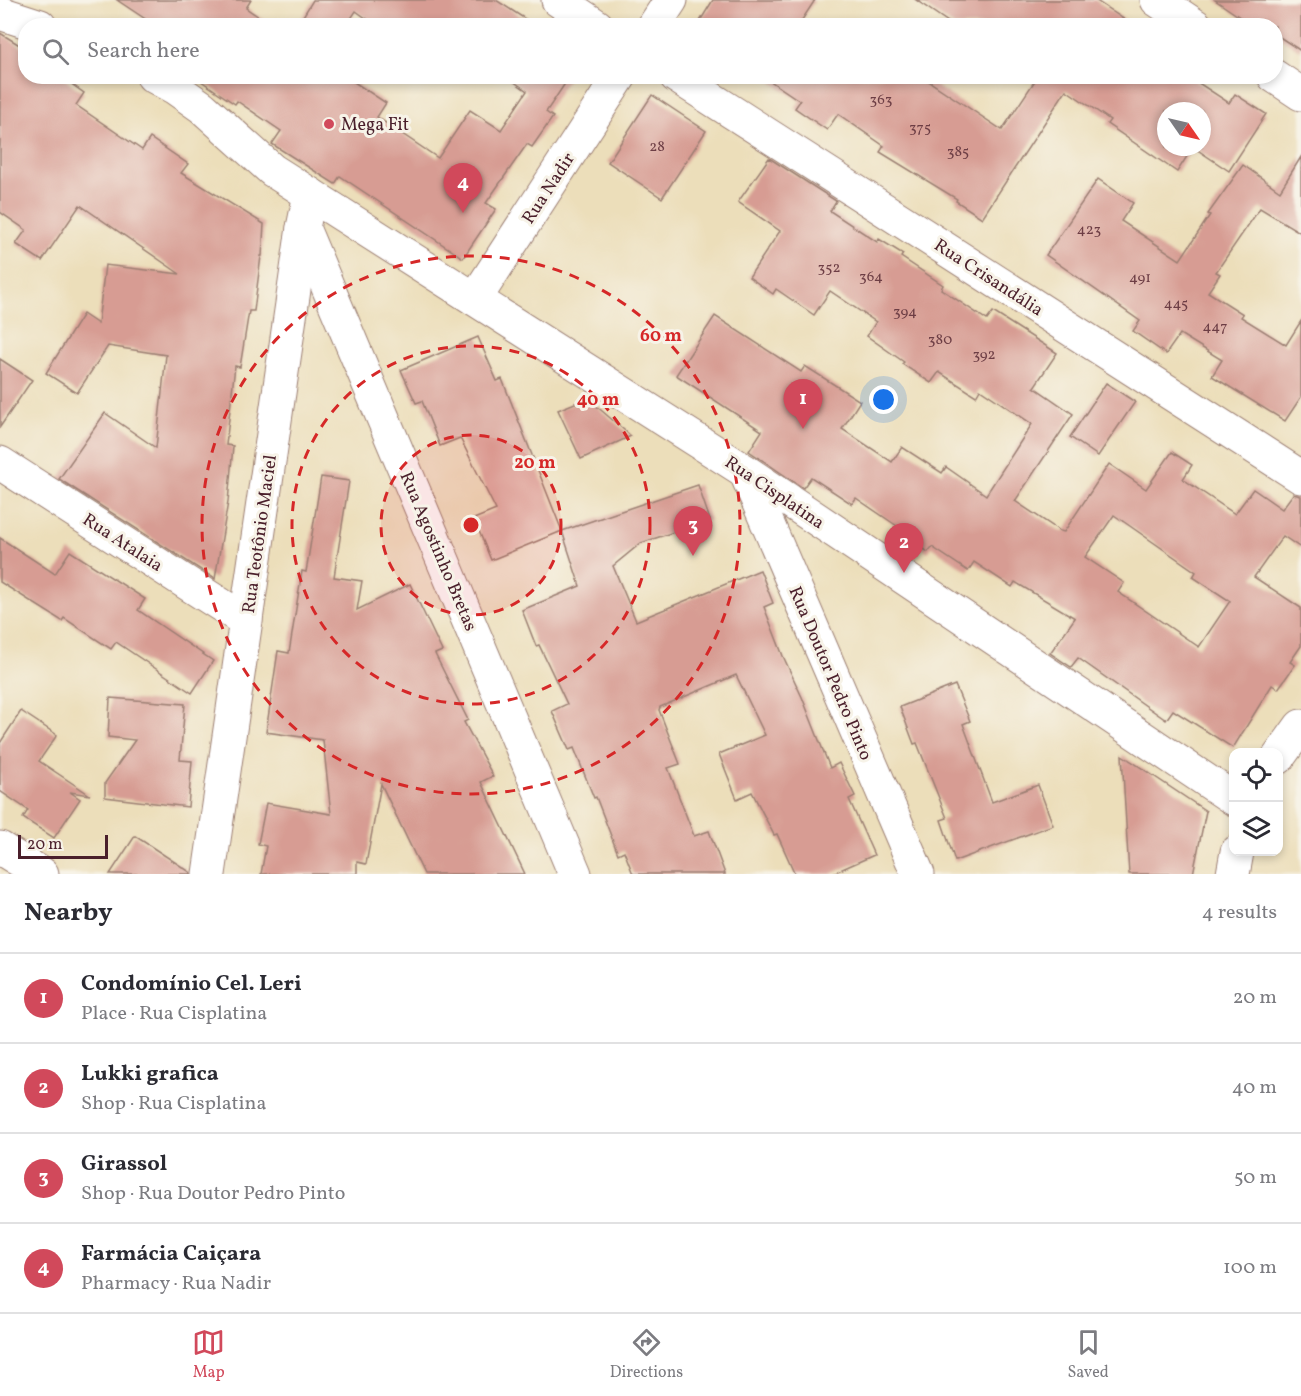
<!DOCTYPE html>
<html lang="en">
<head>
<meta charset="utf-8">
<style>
	body { margin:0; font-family:Vollkorn,serif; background:#f2f2f3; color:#2b2b33 }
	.controls { position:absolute; right:18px; bottom:18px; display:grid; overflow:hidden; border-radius:12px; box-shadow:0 3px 9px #0003 }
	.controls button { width:54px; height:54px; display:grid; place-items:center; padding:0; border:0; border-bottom:2px solid #e1e1e2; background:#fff; color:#2b2b33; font:30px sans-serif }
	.compass { position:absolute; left:1157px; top:102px; width:54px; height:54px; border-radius:50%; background:#fff; box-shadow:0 3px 9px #0003; rotate:124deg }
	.scale { position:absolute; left:18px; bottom:15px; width:90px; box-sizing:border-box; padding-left:6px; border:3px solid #4a1f2b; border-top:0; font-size:16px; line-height:21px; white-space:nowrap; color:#4a1f2b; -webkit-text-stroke:4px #f7f3e8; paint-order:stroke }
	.you { position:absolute; left:884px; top:400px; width:21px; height:21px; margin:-15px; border:4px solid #fff; border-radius:50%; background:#1a73e8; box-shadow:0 0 0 9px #1a73e833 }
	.badge { display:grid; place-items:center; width:39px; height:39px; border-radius:50%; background:#d1495b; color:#fff; font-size:20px; font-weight:700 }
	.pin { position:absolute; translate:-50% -50px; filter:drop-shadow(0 2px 3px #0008) }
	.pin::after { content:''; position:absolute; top:32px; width:21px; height:18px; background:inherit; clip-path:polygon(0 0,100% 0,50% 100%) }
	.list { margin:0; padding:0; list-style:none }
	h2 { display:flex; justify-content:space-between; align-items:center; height:78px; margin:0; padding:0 24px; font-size:26px }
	h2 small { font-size:20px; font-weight:400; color:#7c7c81 }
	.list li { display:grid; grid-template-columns:39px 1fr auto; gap:18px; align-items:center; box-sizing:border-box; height:90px; padding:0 24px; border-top:2px solid #e1e1e2 }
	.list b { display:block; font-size:22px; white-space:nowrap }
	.list p { margin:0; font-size:20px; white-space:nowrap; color:#7c7c81 }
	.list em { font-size:20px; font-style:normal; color:#7c7c81 }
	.icon { flex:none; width:33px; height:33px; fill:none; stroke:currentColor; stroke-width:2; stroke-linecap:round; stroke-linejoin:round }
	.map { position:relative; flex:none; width:1301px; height:874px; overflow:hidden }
	.search { position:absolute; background:#fff; box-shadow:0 3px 9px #0003; left:18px; right:18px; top:18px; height:66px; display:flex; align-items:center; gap:15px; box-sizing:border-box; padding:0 21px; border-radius:24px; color:#7c7c81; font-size:22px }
	.sheet { height:438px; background:#fff }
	nav { display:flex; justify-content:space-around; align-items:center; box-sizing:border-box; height:84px; border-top:2px solid #e1e1e2; background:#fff; font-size:16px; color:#7c7c81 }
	nav a { display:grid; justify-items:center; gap:3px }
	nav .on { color:#d1495b }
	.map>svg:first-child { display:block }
	.building { fill:#d79c93; fill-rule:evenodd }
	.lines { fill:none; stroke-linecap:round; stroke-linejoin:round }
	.minor-casing { stroke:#9b7e72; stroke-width:35 }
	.tertiary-casing { stroke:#9b7e72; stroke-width:35 }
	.minor { stroke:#fff; stroke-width:33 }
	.tertiary { stroke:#fff; stroke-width:33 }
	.ring { fill:none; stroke:#d62828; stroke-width:3; stroke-dasharray:10 8 }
	.poi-dot { fill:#d1495b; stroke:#f7f3e8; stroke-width:2 }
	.labels { text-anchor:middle; stroke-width:6; stroke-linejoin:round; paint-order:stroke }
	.number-label { font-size:15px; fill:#6d3e45 }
	.poi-label { font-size:18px; fill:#4a1f2b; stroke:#f7f3e8; text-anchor:start }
	.street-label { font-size:18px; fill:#4a1f2b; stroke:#f7f3e8 }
	.centre { fill:#d62828; stroke:#f7f3e8; stroke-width:3 }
	.ring-label { font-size:18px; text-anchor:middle; font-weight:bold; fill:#d62828; stroke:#f7f3e8; stroke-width:6; stroke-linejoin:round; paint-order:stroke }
</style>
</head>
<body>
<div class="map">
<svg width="1301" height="874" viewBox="0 0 1301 874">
	<rect width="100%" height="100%" fill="#f7f3e8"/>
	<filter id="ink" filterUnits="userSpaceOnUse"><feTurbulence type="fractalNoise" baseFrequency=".0167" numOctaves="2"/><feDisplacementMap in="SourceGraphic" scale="12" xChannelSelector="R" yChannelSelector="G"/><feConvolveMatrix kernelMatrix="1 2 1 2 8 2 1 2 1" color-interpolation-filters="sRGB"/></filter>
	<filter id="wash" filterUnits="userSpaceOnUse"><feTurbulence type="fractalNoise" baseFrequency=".008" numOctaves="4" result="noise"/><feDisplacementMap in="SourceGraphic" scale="24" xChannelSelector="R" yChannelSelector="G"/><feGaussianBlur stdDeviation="1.35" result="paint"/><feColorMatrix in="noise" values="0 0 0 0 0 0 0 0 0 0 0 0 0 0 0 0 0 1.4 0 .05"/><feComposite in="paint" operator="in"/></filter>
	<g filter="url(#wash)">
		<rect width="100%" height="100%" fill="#ecdeba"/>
		<g id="blocks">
			<g class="building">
				<path d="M117 0H251L246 8 272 26H156Z"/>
				<path d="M313 0H496L536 26H377L356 11 346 26H297Z"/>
				<path d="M713 0H815L798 26H697Z"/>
				<path d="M916 0H1095L1134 26H954Z"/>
				<path d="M1215 0H1301V51L1275 34V26H1253Z"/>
				<path d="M0 33 26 49V76H60L84 93 76 105 142 150 150 138 188 164 181 173 264 224 262 256H261L254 311H249L240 367 235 366 226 445 233 446 228 502 215 579 59 479 105 413 156 448 166 355 108 346 77 393 46 373 83 314 98 324 105 265 180 274 80 205 42 261 16 244 26 230 0 212Z"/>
				<path d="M194 76H345L386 103 377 117 438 158 470 110 501 130 527 91 506 76H570L546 112 553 117 532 147 527 144 486 203 496 209 463 258 340 176 335 184 272 144 281 131 237 101 235 104Z"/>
				<path d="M763 76H921L1002 130 1038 76H1188L1229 103 1235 94 1266 114 1229 171 1193 147 1177 172 1107 124 1110 120 1066 90 982 218 956 201 957 199 880 152 884 146 838 114 827 130 795 108 800 101ZM1166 111H1202V147H1166Z"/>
				<path d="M652 95 706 131 662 198 608 162Z"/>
				<path d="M1301 157V233L1260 208 1216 272 1220 274 1208 292 1243 314 1241 317 1286 345 1301 321V397L1285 421 1212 376 1222 360 1180 334 1166 354 1133 331 1140 321 1046 255 1098 179 1133 203 1121 221 1180 260 1210 215 1208 214 1243 165 1280 191Z"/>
				<path d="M769 158 836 201 830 211 877 242 879 239 903 254 901 257 943 285 941 289 987 320 993 312 1057 353 1034 387 1073 414 1015 501 1060 531 1064 532 1109 464 1146 489 1172 452 1192 465 1183 479 1235 514 1253 489 1282 509 1293 494 1301 496V548L1283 536 1254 577 1301 608V646L1290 662 1295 665 1278 689 1272 685 1233 748 1173 710 1166 720 1078 658 1071 667 1050 653 1075 618 1015 582 1012 587 974 562 968 571 932 547 928 552 901 532 903 530 856 498 852 504 811 477 803 488 749 451 762 431 676 375 715 316 801 372 805 366 860 401 842 429 892 462 902 447 942 473 946 467 986 495 1032 424 980 389 976 396 939 372 931 383 902 364 904 362 867 336 876 322 830 291 814 315 776 289 773 294 749 277 780 231 738 202ZM1114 515 1196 572 1193 577 1230 601 1199 647 1118 592 1124 583 1085 557Z"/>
				<path d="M478 337 497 381 502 379 562 531 491 560 474 519 496 510 460 438 440 446 422 401 416 403 401 370Z"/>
				<path d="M0 359 32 380 0 427Z"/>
				<path d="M1106 383 1135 402 1098 456 1070 437Z"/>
				<path d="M587 398 631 436 581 459 558 410Z"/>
				<path d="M321 477 349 481 334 577 362 581 357 610 410 584 442 651 435 654 468 720 464 722 493 776 481 782 525 874H424L381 784 366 864 357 862V874H261L266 846 258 844 266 803 331 814 323 740 266 732 278 651 289 653 302 571 306 572Z"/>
				<path d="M698 485 710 520 641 543 613 566 636 621 760 570 773 603 764 607 783 656 802 697 830 768 839 763 855 796 849 799 874 855 831 874H795L777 834 774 835 752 792 737 799 719 754 765 735 736 675 660 707 659 710 680 764 668 768 694 836 709 831 725 874H633L624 851 618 854 596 797 594 798 574 748 569 750 552 711 567 704 539 645 536 646 522 610 580 586 562 531Z"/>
				<path d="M0 538 55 574 70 551 145 599 138 610 213 661 192 693 116 642 111 649 64 618 62 621 0 582Z"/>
				<path d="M955 685 970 721 963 724 992 802 1038 785 1053 825 955 861 941 820 947 818 917 743 914 744 900 707Z"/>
				<path d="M110 698 185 704 180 760 192 761 188 807 105 797V783L135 740 108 737Z"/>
				<path d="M21 711 57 735 39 761 90 795 70 792 80 799 54 838 23 818 28 810 0 791V743Z"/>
				<path d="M1122 755 1206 811 1193 874H1129Z"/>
				<path d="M135 836 190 872 191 874H110Z"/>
			</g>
		</g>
	</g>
	<g filter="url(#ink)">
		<use href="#blocks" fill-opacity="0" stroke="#9b7e72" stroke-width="1.5"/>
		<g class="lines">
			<defs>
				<g id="minor">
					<path d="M1157 0 1196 26"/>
					<path d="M676 76 1301 477"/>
					<path d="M1274 76 1301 94"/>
					<path d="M0 463 246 621"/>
					<path d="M745 471 1234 799"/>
					<path d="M1278 758 1301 726"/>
					<path d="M0 848 42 874"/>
					<path d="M209 874 303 228"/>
					<path d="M1233 874 1237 852"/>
				</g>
				<g id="tertiary">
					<path d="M558 0 597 26"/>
					<path d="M0 13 40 26"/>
					<path d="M654 26 671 0"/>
					<path d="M153 76 175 88 202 107 272 170 745 471 918 874"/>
					<path d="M310 194 303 228 575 874"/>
					<path d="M475 299 620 76"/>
				</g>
			</defs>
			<use href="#minor" class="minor-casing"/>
			<use href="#tertiary" class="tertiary-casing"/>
			<use href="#minor" class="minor"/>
			<use href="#tertiary" class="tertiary"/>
		</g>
	</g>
	<circle cx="471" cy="525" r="90" fill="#d62828" fill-opacity=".12"/>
	<g class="ring">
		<circle cx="471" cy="525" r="90"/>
		<circle cx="471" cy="525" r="179"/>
		<circle cx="471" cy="525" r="269"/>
	</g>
	<circle class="poi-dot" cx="329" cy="124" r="6"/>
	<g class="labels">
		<g class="number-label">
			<text x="881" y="104">363</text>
			<text x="920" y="132">375</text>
			<text x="657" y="151">28</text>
			<text x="958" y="156">385</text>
			<text x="1089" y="234">423</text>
			<text x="829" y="272">352</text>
			<text x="871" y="281">364</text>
			<text x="1140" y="282">491</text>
			<text x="1176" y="308">445</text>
			<text x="905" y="316">394</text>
			<text x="1215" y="331">447</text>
			<text x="940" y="344">380</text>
			<text x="984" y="359">392</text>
		</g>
		<g class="poi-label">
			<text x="341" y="130">Mega Fit</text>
		</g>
		<g class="street-label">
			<text transform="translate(548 188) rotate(-57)" y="6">Rua Nadir</text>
			<text transform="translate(989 277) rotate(33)" y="6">Rua Crisandália</text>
			<text transform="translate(775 492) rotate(34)" y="6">Rua Cisplatina</text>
			<text transform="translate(259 534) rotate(-82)" y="6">Rua Teotônio Maciel</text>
			<text transform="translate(123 542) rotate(33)" y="6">Rua Atalaia</text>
			<text transform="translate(439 551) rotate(67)" y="6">Rua Agostinho Bretas</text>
			<text transform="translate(831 673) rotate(67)" y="6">Rua Doutor Pedro Pinto</text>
		</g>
	</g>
	<circle cx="471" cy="525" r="9" class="centre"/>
	<g class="ring-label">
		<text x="661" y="341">60 m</text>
		<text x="598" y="405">40 m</text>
		<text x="535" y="468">20 m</text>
	</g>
</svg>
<div class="controls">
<button><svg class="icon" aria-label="locate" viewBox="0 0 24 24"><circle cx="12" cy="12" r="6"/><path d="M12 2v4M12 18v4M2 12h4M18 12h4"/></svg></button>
<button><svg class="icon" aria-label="layers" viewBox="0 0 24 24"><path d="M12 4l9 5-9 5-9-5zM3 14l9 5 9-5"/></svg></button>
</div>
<svg class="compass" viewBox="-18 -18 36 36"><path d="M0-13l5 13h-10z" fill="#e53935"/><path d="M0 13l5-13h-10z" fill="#7c7c81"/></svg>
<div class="scale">20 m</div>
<div class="you"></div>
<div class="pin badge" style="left:803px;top:429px">1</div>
<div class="pin badge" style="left:904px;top:573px">2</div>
<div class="pin badge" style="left:693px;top:556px">3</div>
<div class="pin badge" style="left:463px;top:213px">4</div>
<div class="search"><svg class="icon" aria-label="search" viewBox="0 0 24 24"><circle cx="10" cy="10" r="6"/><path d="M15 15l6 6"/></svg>Search here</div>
</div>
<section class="sheet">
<h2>Nearby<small>4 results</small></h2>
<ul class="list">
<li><span class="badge">1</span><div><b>Condomínio Cel. Leri</b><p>Place · Rua Cisplatina</p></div><em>20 m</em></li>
<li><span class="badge">2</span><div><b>Lukki grafica</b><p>Shop · Rua Cisplatina</p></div><em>40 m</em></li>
<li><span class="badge">3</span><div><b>Girassol</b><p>Shop · Rua Doutor Pedro Pinto</p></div><em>50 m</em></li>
<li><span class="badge">4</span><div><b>Farmácia Caiçara</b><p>Pharmacy · Rua Nadir</p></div><em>100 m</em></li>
</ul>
</section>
<nav>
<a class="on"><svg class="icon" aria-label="map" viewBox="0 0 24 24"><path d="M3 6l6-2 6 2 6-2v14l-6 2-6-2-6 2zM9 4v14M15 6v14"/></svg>Map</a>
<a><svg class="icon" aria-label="directions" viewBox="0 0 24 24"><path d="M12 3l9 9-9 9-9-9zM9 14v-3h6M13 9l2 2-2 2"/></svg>Directions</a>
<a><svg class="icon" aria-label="saved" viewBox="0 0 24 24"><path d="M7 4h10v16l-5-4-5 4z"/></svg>Saved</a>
</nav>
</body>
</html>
